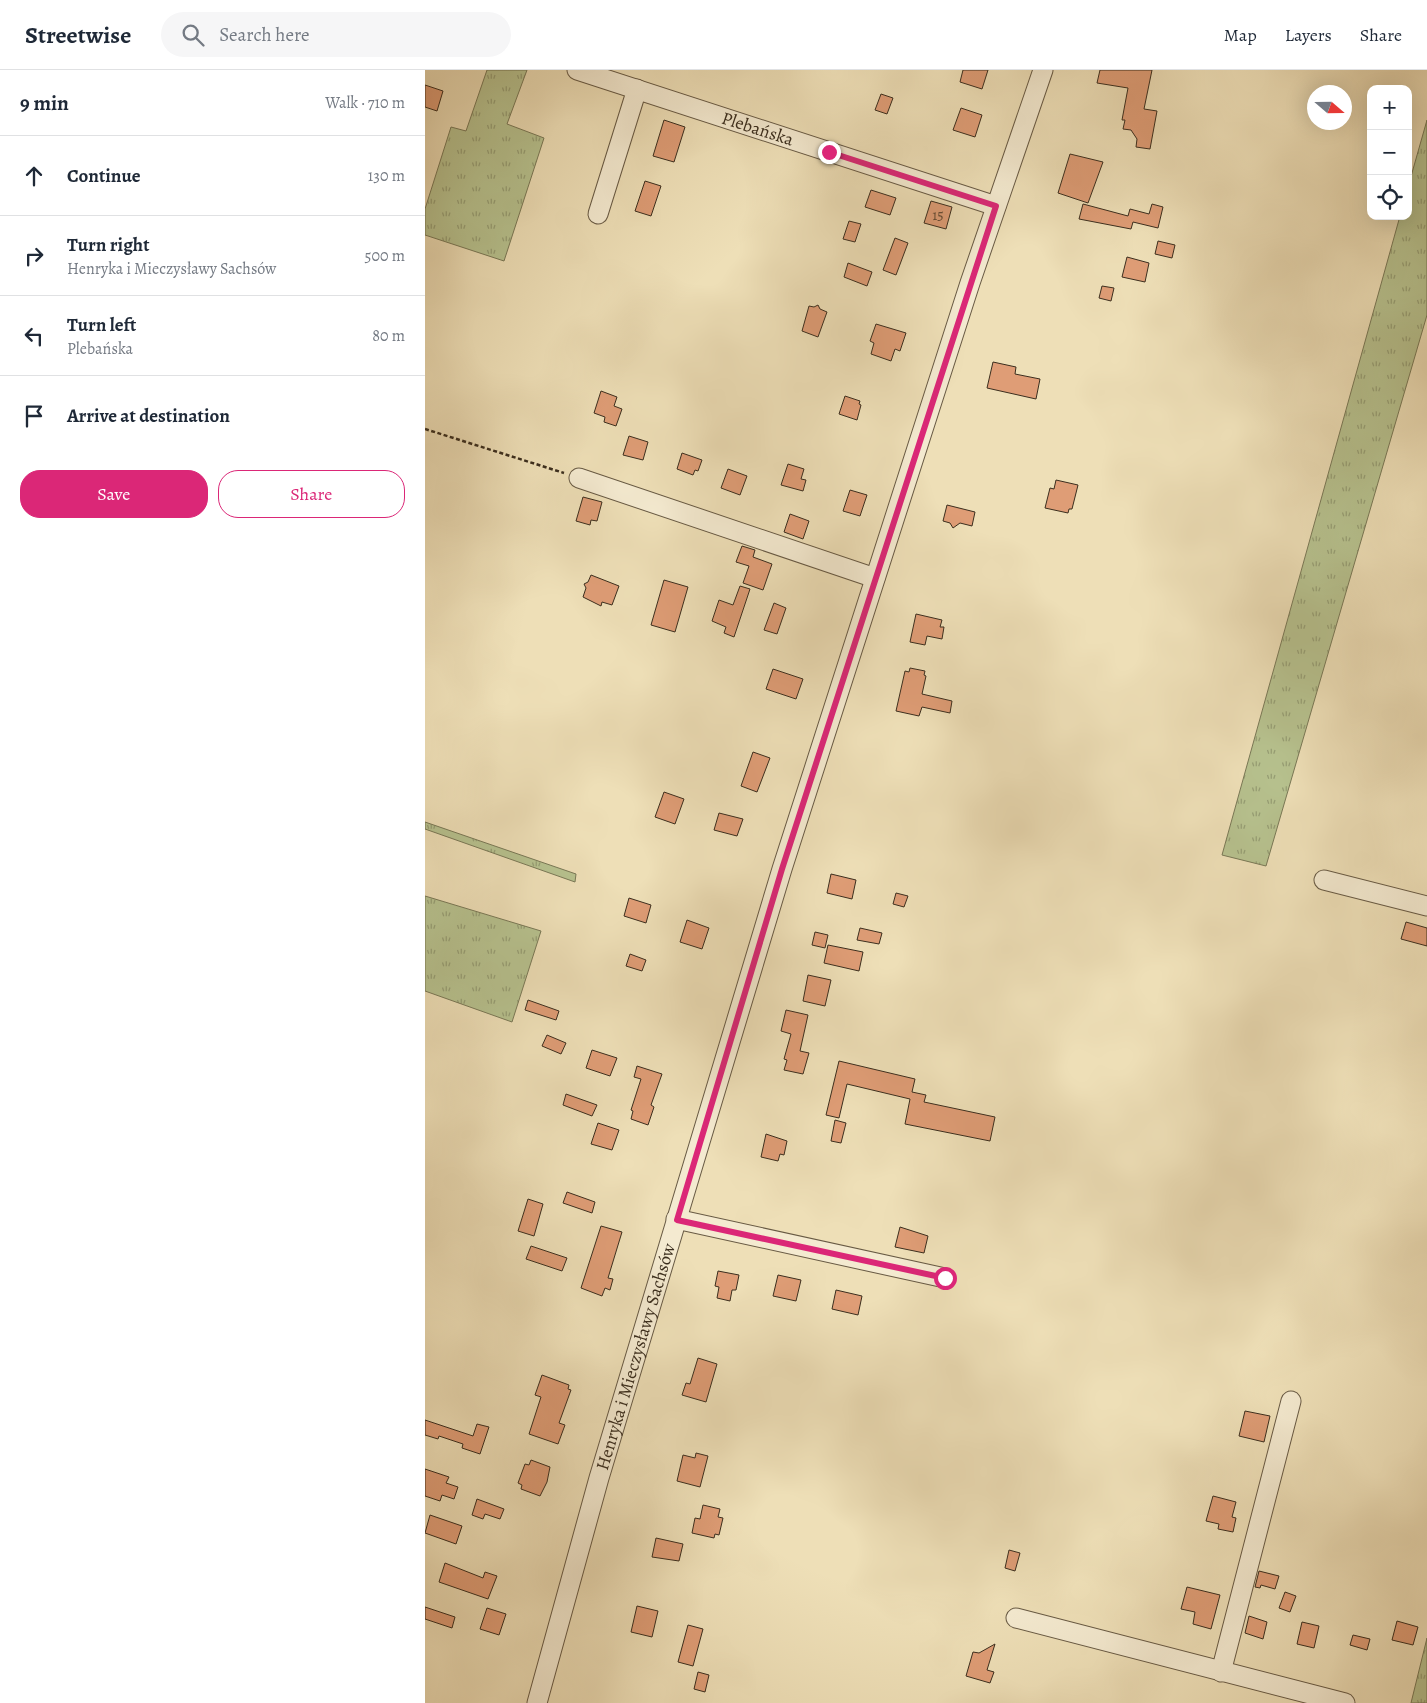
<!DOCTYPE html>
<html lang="en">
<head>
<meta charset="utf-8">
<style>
	body { margin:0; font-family:Alegreya,serif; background:#f6f6f7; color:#1f2937 }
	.controls { position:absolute; right:15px; top:15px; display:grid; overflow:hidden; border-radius:10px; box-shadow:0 5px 20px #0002 }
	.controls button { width:45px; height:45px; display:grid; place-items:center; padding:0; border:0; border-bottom:1px solid #e0e1e3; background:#fff; color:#1f2937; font:25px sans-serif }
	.compass { position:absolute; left:882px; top:15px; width:45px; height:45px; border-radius:50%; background:#fff; box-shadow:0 5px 20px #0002; rotate:110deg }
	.stop { position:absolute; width:15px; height:15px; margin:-11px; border:4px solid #db2777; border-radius:50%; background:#fff }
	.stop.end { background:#db2777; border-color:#fff; box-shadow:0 1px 5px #0008 }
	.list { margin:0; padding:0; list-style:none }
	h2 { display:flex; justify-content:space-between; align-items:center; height:65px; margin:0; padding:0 20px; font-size:21px }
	h2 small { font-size:16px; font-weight:400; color:#747a83 }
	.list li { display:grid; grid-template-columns:32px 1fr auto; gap:15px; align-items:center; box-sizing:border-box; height:80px; padding:0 20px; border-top:1px solid #e0e1e3 }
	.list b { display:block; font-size:19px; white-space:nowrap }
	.list p { margin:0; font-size:16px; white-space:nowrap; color:#747a83 }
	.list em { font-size:16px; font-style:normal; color:#747a83 }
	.actions { display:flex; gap:10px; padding:15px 20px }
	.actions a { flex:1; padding:11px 0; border:1px solid #db2777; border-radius:20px; text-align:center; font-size:18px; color:#db2777 }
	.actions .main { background:#db2777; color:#fff }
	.icon { flex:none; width:28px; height:28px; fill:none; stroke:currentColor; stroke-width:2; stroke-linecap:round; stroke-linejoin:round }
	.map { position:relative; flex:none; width:1002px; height:1633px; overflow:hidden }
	header { display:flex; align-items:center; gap:30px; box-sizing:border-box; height:70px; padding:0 25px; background:#fff; border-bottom:1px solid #e0e1e3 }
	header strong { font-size:24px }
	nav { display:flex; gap:28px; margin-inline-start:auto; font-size:18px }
	.search { width:350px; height:45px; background:#f6f6f7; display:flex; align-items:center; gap:12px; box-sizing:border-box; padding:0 18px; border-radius:28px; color:#747a83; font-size:19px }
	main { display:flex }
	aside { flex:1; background:#fff }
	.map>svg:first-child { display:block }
	.grass { fill:url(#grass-tufts); stroke:#797856 }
	.building { fill:#df9d76; stroke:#3b2e1e }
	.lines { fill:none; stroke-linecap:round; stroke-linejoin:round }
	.minor-casing { stroke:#685a44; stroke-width:21 }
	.path { stroke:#3b2e1e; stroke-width:2.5; stroke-dasharray:4 2.5; stroke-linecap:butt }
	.minor { stroke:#f4ead0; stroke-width:19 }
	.route { stroke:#db2777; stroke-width:6 }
	.labels { text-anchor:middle; stroke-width:4; stroke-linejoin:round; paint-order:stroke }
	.number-label { font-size:15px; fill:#644a34 }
	.street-label { font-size:18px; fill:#3b2e1e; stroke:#f4ead0 }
</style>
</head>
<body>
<header>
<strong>Streetwise</strong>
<div class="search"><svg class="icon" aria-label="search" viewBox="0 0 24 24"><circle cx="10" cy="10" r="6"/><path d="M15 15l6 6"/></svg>Search here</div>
<nav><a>Map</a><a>Layers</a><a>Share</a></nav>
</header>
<main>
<aside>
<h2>9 min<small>Walk · 710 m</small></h2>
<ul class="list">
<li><svg class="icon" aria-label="ahead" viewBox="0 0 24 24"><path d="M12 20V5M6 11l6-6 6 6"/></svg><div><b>Continue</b></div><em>130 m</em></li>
<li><svg class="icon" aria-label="right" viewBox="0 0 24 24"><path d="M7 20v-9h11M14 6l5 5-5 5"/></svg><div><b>Turn right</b><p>Henryka i Mieczysławy Sachsów</p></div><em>500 m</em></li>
<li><svg class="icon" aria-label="left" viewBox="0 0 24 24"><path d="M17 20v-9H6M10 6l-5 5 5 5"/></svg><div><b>Turn left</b><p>Plebańska</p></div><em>80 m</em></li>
<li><svg class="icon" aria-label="arrive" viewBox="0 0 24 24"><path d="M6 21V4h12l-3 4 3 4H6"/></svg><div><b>Arrive at destination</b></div></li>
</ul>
<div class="actions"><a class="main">Save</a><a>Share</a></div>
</aside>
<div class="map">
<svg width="1002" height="1633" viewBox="0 0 1002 1633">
	<defs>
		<pattern id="grass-tufts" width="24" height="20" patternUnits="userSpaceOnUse" patternTransform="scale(1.25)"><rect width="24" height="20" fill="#b7c28f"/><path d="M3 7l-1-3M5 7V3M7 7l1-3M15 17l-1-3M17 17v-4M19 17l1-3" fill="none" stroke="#969e74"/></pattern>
	</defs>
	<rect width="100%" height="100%" fill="#eedfb7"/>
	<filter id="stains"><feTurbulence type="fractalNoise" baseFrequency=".004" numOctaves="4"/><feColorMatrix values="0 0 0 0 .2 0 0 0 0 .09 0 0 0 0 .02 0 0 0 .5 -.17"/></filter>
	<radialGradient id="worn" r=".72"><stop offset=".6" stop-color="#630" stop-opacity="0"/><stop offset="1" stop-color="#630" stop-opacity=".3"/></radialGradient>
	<g class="grass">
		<path d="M62 0H102L82 54 119 68 79 191 0 165V139L26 57 41 61Z"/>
		<path d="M1002 50V245L841 796 797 785 975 146H983V117Z"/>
		<path d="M0 752 151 804 150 812 0 759Z"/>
		<path d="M0 826 116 861 87 952 0 921Z"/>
		<path d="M1002 1568V1633H986Z"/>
	</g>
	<g class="building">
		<path d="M538 0H563L557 19 535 12Z"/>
		<path d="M675 0H727L719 39 732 41 725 79 711 77 712 69 706 60 698 59 700 50H697L703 18 672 13Z"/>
		<path d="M0 15 18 21 12 41 0 37Z"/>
		<path d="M456 24 468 28 462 44 450 40Z"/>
		<path d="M536 38 557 45 550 67 528 60Z"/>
		<path d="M239 50 260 57 249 92 228 86Z"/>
		<path d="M645 84 678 92 663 133 633 123Z"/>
		<path d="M220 111 236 116 226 146 210 141Z"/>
		<path d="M446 120 471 128 465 145 440 137Z"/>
		<path d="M506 131 527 137 521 159 499 153Z"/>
		<path d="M658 134 703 146 705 139 724 144 727 134 738 137 733 158 708 152 706 159 654 149Z"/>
		<path d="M424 151 436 154 430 172 418 169Z"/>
		<path d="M470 168 483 173 471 205 458 200Z"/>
		<path d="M733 171 750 175 747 188 730 184Z"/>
		<path d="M702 187 724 193 720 212 697 207Z"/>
		<path d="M423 193 447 202 442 216 419 207Z"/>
		<path d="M677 216 689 218 686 231 674 228Z"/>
		<path d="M393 235 395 239 402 242 393 267 377 261 384 236 389 237Z"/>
		<path d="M451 254 481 263 475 281 470 279 466 291 446 284 449 273 445 271Z"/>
		<path d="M568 292 591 297 590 304 615 309 611 329 562 318Z"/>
		<path d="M176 321 192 327 189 336 197 339 191 356 179 352 180 347 169 343Z"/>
		<path d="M420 326 435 331 434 334 436 335 432 350 414 344Z"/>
		<path d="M204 366 223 372 218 390 198 385Z"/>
		<path d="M257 383 277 390 273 401 270 400 268 405 252 399Z"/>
		<path d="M363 394 379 399 376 409 381 410 378 421 356 415Z"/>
		<path d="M303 399 322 406 315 425 296 418Z"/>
		<path d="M631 410 653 415 647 439H644L643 443 620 438 625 418 629 419Z"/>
		<path d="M425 420 442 425 435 446 418 441Z"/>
		<path d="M158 427 177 432 172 451 166 450 165 455 151 451Z"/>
		<path d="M522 435 550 442 547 456 535 453 528 458 525 453 518 451Z"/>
		<path d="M365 444 384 451 378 469 359 462Z"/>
		<path d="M317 476 330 480 328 487 347 494 338 520 318 513 324 496 311 492Z"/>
		<path d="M166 505 194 516 187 535 177 532 176 536 158 527 161 518 159 514 163 512Z"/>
		<path d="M239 510 263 517 250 562 226 555Z"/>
		<path d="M315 516 325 519 309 567 299 563 301 557 287 551 294 530 308 535Z"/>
		<path d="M349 533 361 538 352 564 339 560Z"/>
		<path d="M491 544 517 550 515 557H519L517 569 502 566 500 575 485 572Z"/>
		<path d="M485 598 500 601 499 605 501 606 497 624 527 631 525 643 497 637 494 646 471 641 480 601 484 602Z"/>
		<path d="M348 599 378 609 371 629 341 619Z"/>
		<path d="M328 682 345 688 332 722 316 716Z"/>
		<path d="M239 722 259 729 250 754 230 747Z"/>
		<path d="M294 743 318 749 312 766 289 760Z"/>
		<path d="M406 804 431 810 427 829 402 823Z"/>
		<path d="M471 823 483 826 479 837 468 834Z"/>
		<path d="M204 828 226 835 221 853 199 846Z"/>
		<path d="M262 850 284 858 277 879 255 872Z"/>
		<path d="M981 852 1002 858V876L976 869Z"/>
		<path d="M435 858 457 863 454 874 432 870Z"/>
		<path d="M390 862 403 865 400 878 387 875Z"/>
		<path d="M403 875 438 882 434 901 399 893Z"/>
		<path d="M205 884 221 890 217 901 201 896Z"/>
		<path d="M383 905 406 910 400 936 378 931Z"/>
		<path d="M103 930 134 941 131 950 100 940Z"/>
		<path d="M361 940 383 945 375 981 384 983 378 1004 359 1000 362 990 359 989 366 964 356 961Z"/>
		<path d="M122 965 141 973 136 984 117 976Z"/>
		<path d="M167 980 192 988 185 1006 161 998Z"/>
		<path d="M414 991 490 1009 487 1022 501 1025 499 1032 570 1047 565 1071 480 1054 485 1029 422 1014 414 1048 401 1045Z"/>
		<path d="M212 996 237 1004 226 1035 229 1037 223 1055 206 1049 208 1041 206 1040 216 1009 209 1007Z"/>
		<path d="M141 1024 172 1035 167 1046 138 1035Z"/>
		<path d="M410 1050 421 1053 416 1073 406 1071Z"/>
		<path d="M173 1053 194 1060 187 1080 166 1074Z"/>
		<path d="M341 1064 362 1071 359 1085 355 1084 353 1091 336 1087Z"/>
		<path d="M142 1122 170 1132 167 1143 138 1133Z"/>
		<path d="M103 1129 118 1134 109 1166 93 1161Z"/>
		<path d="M176 1156 197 1162 183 1208 188 1209 185 1220 180 1218 177 1226 156 1218Z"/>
		<path d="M475 1157 503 1166 499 1183 470 1177Z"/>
		<path d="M106 1176 142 1188 137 1201 101 1189Z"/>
		<path d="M293 1201 314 1205 311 1220H307L305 1231 292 1228 294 1217 290 1216Z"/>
		<path d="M353 1205 376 1210 371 1231 348 1226Z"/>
		<path d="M411 1220 437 1226 433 1245 407 1239Z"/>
		<path d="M273 1288 292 1294 281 1332 257 1325 261 1313 265 1314Z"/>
		<path d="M117 1305 144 1315 143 1319 146 1320 134 1353 140 1355 133 1374 104 1364 116 1327 110 1325Z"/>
		<path d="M820 1341 845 1346 839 1372 814 1366Z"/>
		<path d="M0 1350 48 1366 52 1354 64 1357 55 1384 37 1378 38 1374 14 1366 13 1369 0 1365Z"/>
		<path d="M271 1383 283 1386 275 1417 252 1411 258 1385 270 1388Z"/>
		<path d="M106 1390 125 1397 122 1412 115 1426 96 1419 97 1415 93 1413 100 1394 104 1395Z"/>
		<path d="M0 1399 24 1407 21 1413 33 1417 29 1429 17 1425 15 1431 0 1426Z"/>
		<path d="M788 1426 811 1432 807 1447 811 1448 808 1462 793 1459 794 1454 781 1451Z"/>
		<path d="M52 1429 79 1439 75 1449 60 1444 58 1449 47 1445Z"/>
		<path d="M278 1435 295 1439 293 1447 298 1448 294 1465 290 1464 289 1468 267 1463 270 1448 275 1449Z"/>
		<path d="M5 1445 37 1456 31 1474 0 1463Z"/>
		<path d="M231 1468 258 1474 254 1491 227 1487Z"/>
		<path d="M584 1480 595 1483 590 1501 580 1498Z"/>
		<path d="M20 1493 58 1508 60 1502 72 1506 63 1529 14 1512Z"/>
		<path d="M834 1501 854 1506 850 1519 836 1515 835 1518 830 1517Z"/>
		<path d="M762 1517 795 1525 786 1559 768 1554 770 1542 756 1539Z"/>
		<path d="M860 1522 871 1526 865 1542 854 1538Z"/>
		<path d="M212 1536 233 1541 227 1567 206 1562Z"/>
		<path d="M0 1537 30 1547 27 1558 0 1549Z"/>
		<path d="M62 1538 81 1544 74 1565 55 1559Z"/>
		<path d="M824 1546 842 1552 838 1569 820 1563Z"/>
		<path d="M972 1551 993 1557 988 1575 967 1570Z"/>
		<path d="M877 1552 894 1556 889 1578 872 1574Z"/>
		<path d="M263 1555 278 1559 268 1596 253 1592Z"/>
		<path d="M928 1565 945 1569 942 1580 925 1575Z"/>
		<path d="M570 1574 562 1600 569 1602 565 1613 541 1606 548 1582 554 1583Z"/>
		<path d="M273 1602 284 1605 280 1622 269 1619Z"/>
	</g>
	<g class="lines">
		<defs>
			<g id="minor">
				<path id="s1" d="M152 0 571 136"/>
				<path d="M173 144 212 19"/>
				<path d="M154 408 450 508"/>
				<path d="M899 810 1002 836"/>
				<path d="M251 1149 520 1208"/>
				<path d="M591 1548 920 1633"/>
				<path d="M796 1602 866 1331"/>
				<path id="s2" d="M112 1633 174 1408 357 799 545 213 618 0"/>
			</g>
		</defs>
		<use href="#minor" class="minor-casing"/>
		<path class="path" d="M0 359 139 403"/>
		<use href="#minor" class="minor"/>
	</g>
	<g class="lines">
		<path class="route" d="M404 82 571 136 357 799 252 1150 520 1208"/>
	</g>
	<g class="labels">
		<g class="number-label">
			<text x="513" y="150">15</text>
		</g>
		<g class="street-label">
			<text dy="6" stroke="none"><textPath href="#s1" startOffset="190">Plebańska</textPath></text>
			<text dy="6" stroke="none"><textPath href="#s2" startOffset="360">Henryka i Mieczysławy Sachsów</textPath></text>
		</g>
	</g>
	<rect width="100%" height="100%" filter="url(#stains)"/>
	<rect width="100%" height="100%" fill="url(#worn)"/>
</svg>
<div class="controls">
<button>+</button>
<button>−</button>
<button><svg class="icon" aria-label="locate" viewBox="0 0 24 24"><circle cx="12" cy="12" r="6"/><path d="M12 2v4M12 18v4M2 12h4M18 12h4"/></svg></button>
</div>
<svg class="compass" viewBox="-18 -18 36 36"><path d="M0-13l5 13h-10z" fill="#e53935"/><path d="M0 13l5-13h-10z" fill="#747a83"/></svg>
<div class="stop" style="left:520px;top:1208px"></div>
<div class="stop end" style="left:404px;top:82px"></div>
</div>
</main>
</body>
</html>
